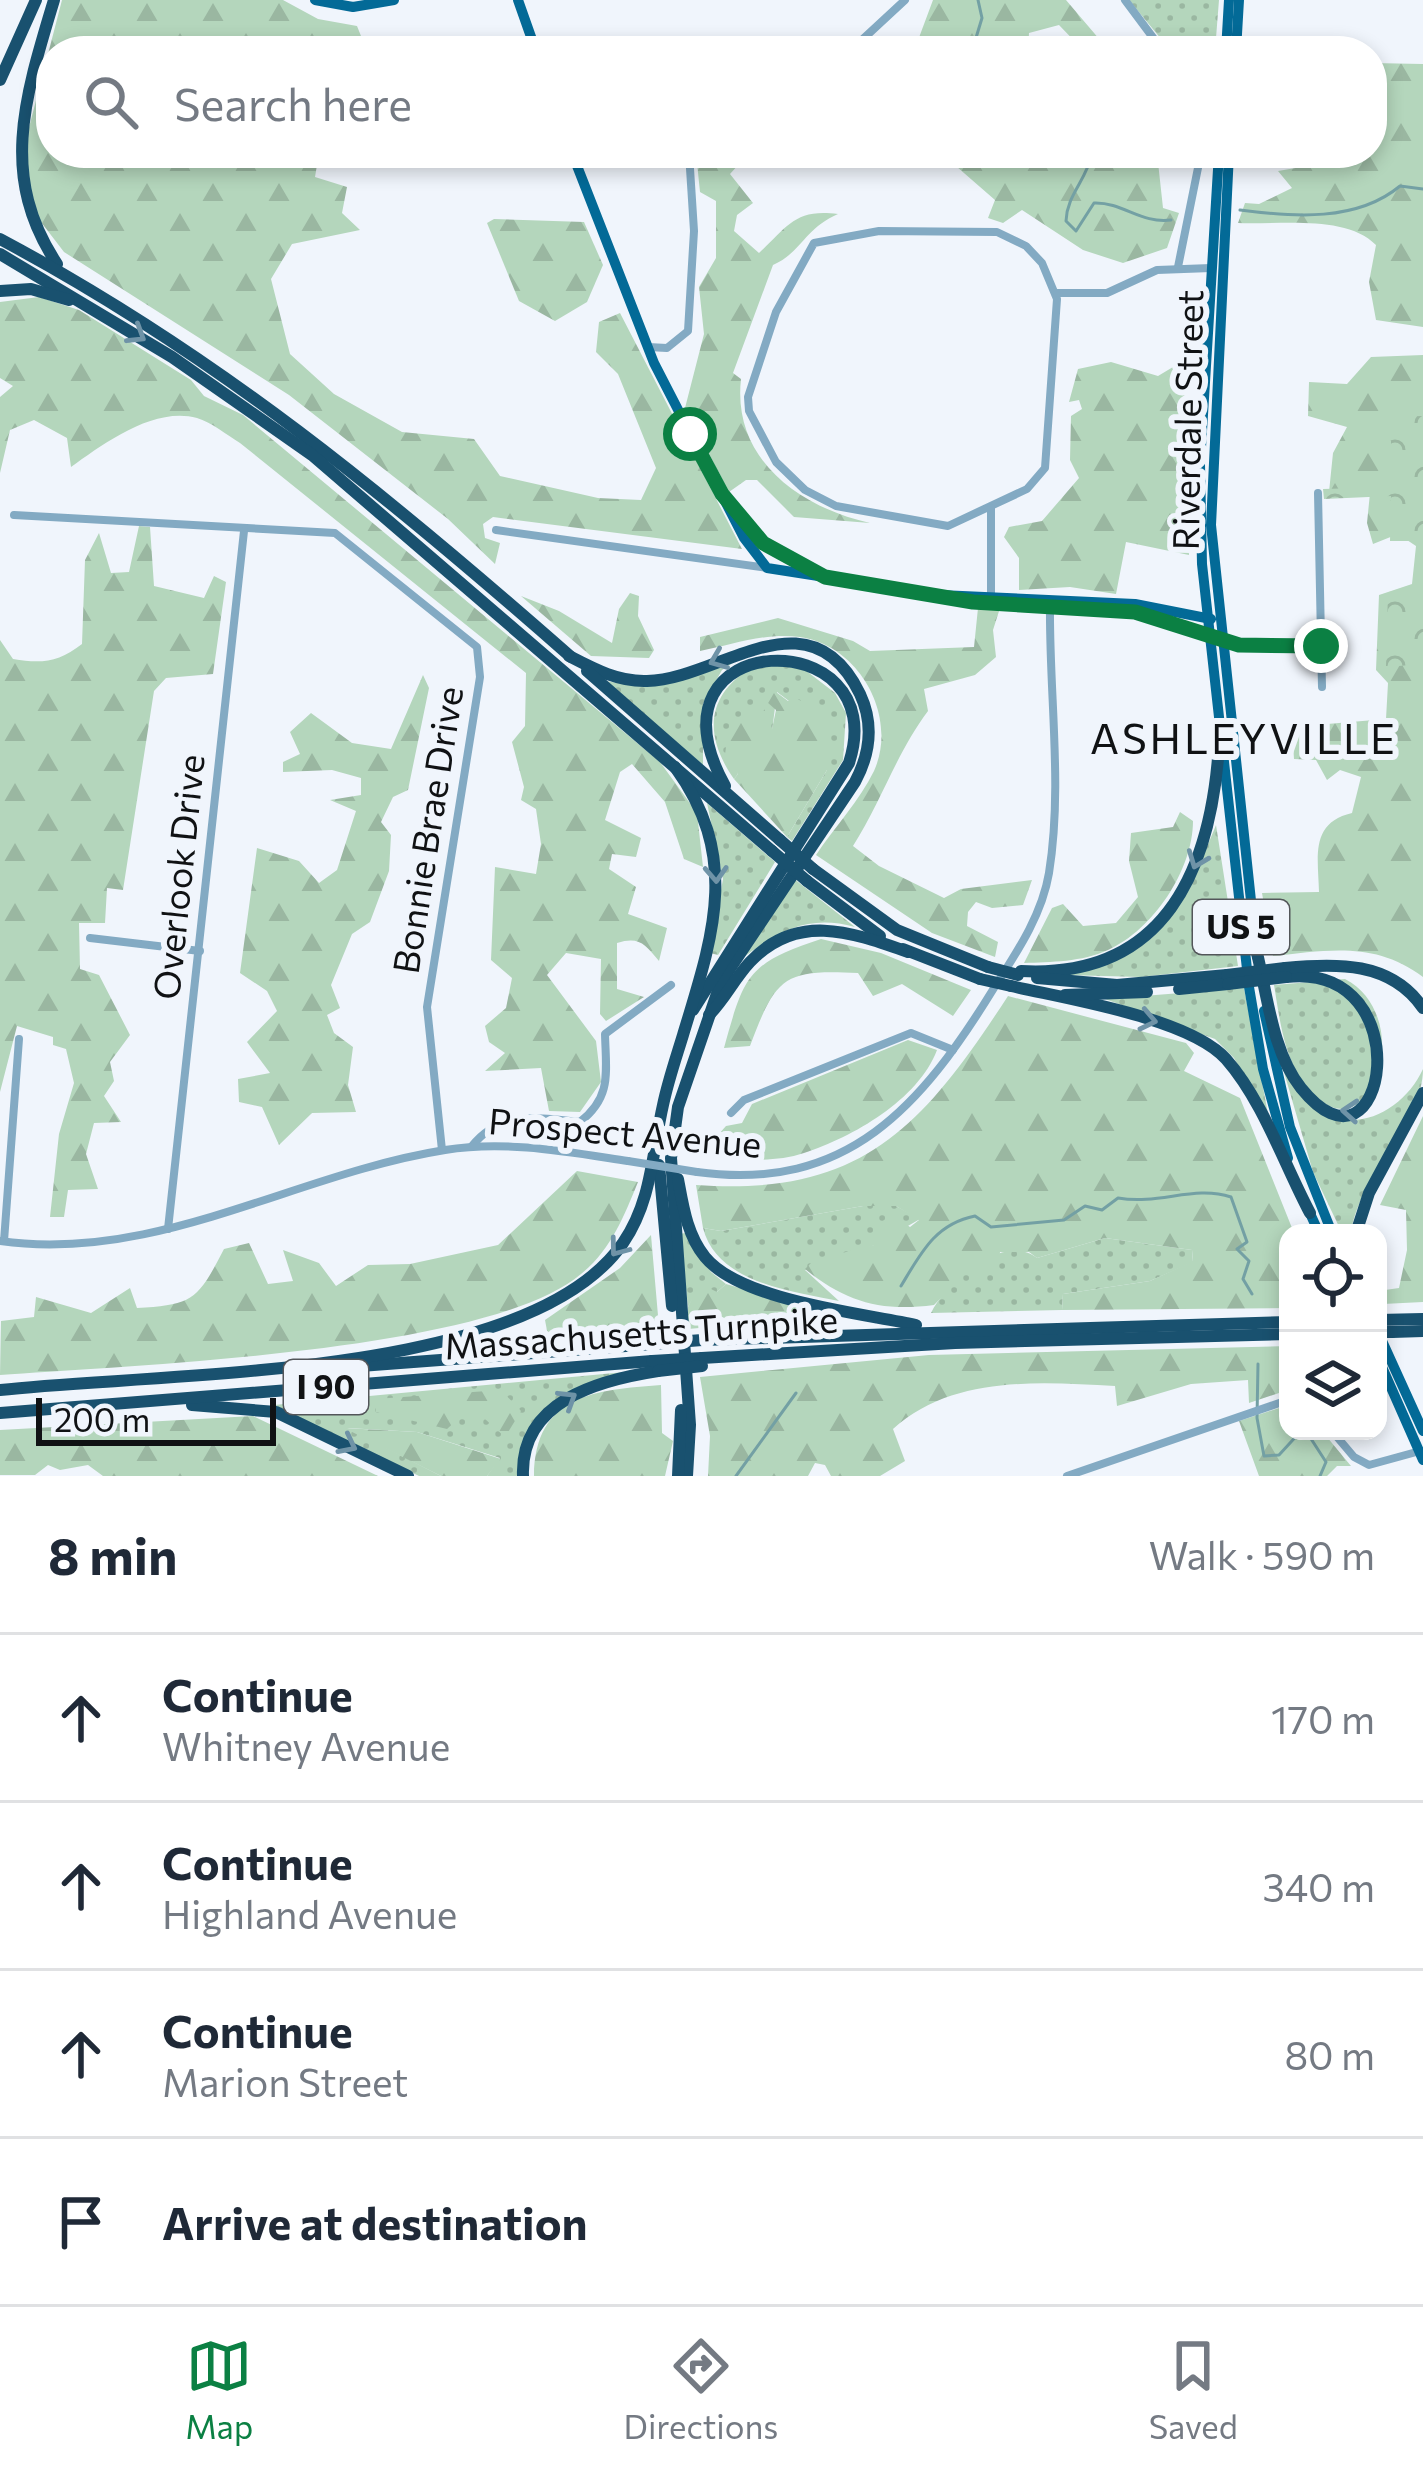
<!DOCTYPE html>
<html lang="en">
<head>
<meta charset="utf-8">
<style>
	body { margin:0; font-family:Commissioner,sans-serif; background:#f6f6f7; color:#1f2937 }
	.controls { position:absolute; right:36px; bottom:36px; display:grid; overflow:hidden; border-radius:24px; box-shadow:0 6px 18px #0003 }
	.controls button { width:108px; height:108px; display:grid; place-items:center; padding:0; border:0; border-bottom:3px solid #e0e1e3; background:#fff; color:#1f2937; font:60px sans-serif }
	.scale { position:absolute; left:36px; bottom:30px; width:240px; box-sizing:border-box; padding-left:12px; border:6px solid #101214; border-top:0; font-size:33px; line-height:42px; white-space:nowrap; color:#101214; -webkit-text-stroke:9px #f0f5fc; paint-order:stroke }
	.stop { position:absolute; width:36px; height:36px; margin:-27px; border:9px solid #0b8043; border-radius:50%; background:#fff }
	.stop.end { background:#0b8043; border-color:#fff; box-shadow:0 3px 12px #0008 }
	.list { margin:0; padding:0; list-style:none }
	h2 { display:flex; justify-content:space-between; align-items:center; height:156px; margin:0; padding:0 48px; font-size:51px }
	h2 small { font-size:39px; font-weight:400; color:#747a83 }
	.list li { display:grid; grid-template-columns:78px 1fr auto; gap:36px; align-items:center; box-sizing:border-box; height:168px; padding:0 48px; border-top:3px solid #e0e1e3 }
	.list b { display:block; font-size:45px; white-space:nowrap }
	.list p { margin:0; font-size:39px; white-space:nowrap; color:#747a83 }
	.list em { font-size:39px; font-style:normal; color:#747a83 }
	.icon { flex:none; width:66px; height:66px; fill:none; stroke:currentColor; stroke-width:2; stroke-linecap:round; stroke-linejoin:round }
	.map { position:relative; flex:none; width:1423px; height:1476px; overflow:hidden }
	.search { position:absolute; background:#fff; box-shadow:0 6px 18px #0003; left:36px; right:36px; top:36px; height:132px; display:flex; align-items:center; gap:30px; box-sizing:border-box; padding:0 42px; border-radius:48px; color:#747a83; font-size:45px }
	.sheet { height:828px; background:#fff }
	nav { display:flex; justify-content:space-around; align-items:center; box-sizing:border-box; height:168px; border-top:3px solid #e0e1e3; background:#fff; font-size:33px; color:#747a83 }
	nav a { display:grid; justify-items:center; gap:6px }
	nav .on { color:#0b8043 }
	.map>svg:first-child { display:block }
	.grass { fill:url(#grass-dots) }
	.forest { fill:url(#forest-firs) }
	.park { fill:url(#park-crowns) }
	.lines { fill:none; stroke-linecap:round; stroke-linejoin:round }
	.stream { stroke:#73a0a4; stroke-width:3 }
	.minor { stroke:#83aac3; stroke-width:8 }
	.major { stroke:#036a97; stroke-width:10 }
	.highway { stroke:#19516f; stroke-width:12 }
	.minor-bridge { stroke:#83aac3; stroke-width:8 }
	.highway-bridge { stroke:#19516f; stroke-width:12 }
	.oneway { stroke:#6f93a7 }
	.route { stroke:#0b8043; stroke-width:15 }
	.labels { text-anchor:middle; stroke-width:12; stroke-linejoin:round; paint-order:stroke }
	.shield { fill:#f0f5fc; stroke:#53565a; stroke-width:3 }
	.shield-label { font-size:33px; font-weight:bold; fill:#101214 }
	.street-label { font-size:36px; fill:#101214; stroke:#f0f5fc }
	.quarter-label { font-size:42px; letter-spacing:3px; fill:#101214; stroke:#f0f5fc }
</style>
</head>
<body>
<div class="map">
<svg width="1423" height="1476" viewBox="0 0 1423 1476">
	<defs>
		<pattern id="grass-dots" width="8" height="8" patternUnits="userSpaceOnUse" patternTransform="scale(3)"><rect width="8" height="8" fill="#b4d6bc"/><path d="M2 2h.1M6 6h.1" fill="none" stroke="#9ab7a1" stroke-width="1.8" stroke-linecap="round"/></pattern>
		<pattern id="forest-firs" width="22" height="20" patternUnits="userSpaceOnUse" patternTransform="scale(3)"><rect width="22" height="20" fill="#b4d6bc"/><path d="M5 1l3.5 6h-7zM16 11l3.5 6h-7z" fill="#9ab7a1"/></pattern>
		<pattern id="park-crowns" width="20" height="18" patternUnits="userSpaceOnUse" patternTransform="scale(3)"><rect width="20" height="18" fill="#b4d6bc"/><path d="M2 6a3 3 0 1 1 6 0M12 15a3 3 0 1 1 6 0" fill="none" stroke="#9ab7a1"/></pattern>
	</defs>
	<rect width="100%" height="100%" fill="#f0f5fc"/>
	<g class="grass">
		<path d="M1129 0H1219L1216 38 1208 41 1207 51H1171Z"/>
		<path d="M736 661 722 670 703 704V765L605 681 625 684Z"/>
		<path d="M754 666H800L835 693 846 713 843 760 792 841 787 837 827 770 789 701 777 692 772 731 763 718 733 761 738 774 734 779C703 735 706 694 754 666Z"/>
		<path d="M707 803 775 862 718 955 710 953 723 879Z"/>
		<path d="M1216 825 1238 966 1141 977 1066 975C1152 961 1186 899 1216 825Z"/>
		<path d="M793 878 855 927C808 914 779 931 741 959Z"/>
		<path d="M1345 979C1423 1020 1364 1176 1299 1076 1283 1050 1279 1015 1274 985Z"/>
		<path d="M1244 988 1270 1124 1234 1058 1215 1039 1105 999Z"/>
		<path d="M1279 1055C1289 1075 1298 1099 1318 1111 1360 1135 1405 1108 1423 1069 1423 1122 1359 1175 1351 1233H1342L1313 1172Z"/>
		<path d="M863 1206H896L920 1219 875 1245 805 1270 839 1301C791 1291 717 1283 703 1228L721 1231Z"/>
		<path d="M685 1233 711 1272 726 1284 717 1292 695 1294 688 1307 680 1234Z"/>
		<path d="M1105 1238 1192 1250 1193 1262 1150 1281 1063 1294 1062 1310 931 1313C946 1282 1003 1232 1037 1258Z"/>
		<path d="M625 1372C569 1385 517 1411 518 1476H487L500 1458 417 1432 347 1428 441 1476H419L274 1405Z"/>
	</g>
	<g class="forest">
		<path d="M62 0H283L318 19 357 26 361 36 327 51H51V153H319L315 177 347 187 342 213 360 230 292 244 271 279 290 354 334 394 402 432 474 439 500 476 598 498 641 500 656 468 618 374 596 352 599 322 620 313 742 549 493 517 483 524 485 538 500 543 495 564 448 519 289 395 64 252 21 196 18 170Z"/>
		<path d="M933 0H1066L1100 40 1084 51 1059 25 1029 33 1028 51H914Z"/>
		<path d="M1372 63 1423 64V327L1376 320 1369 282 1376 245C1346 214 1278 225 1238 223L1245 203 1259 204 1292 188 1278 171 1342 160 1344 153H1372Z"/>
		<path d="M696 153H749L730 174 753 203 737 215 734 231 759 253C787 227 795 208 838 214 805 228 801 253 773 265L733 373 741 379C732 459 799 507 870 523L794 517 757 480H746L729 492 685 408 704 334 699 287 716 258V201L700 192Z"/>
		<path d="M941 153H1157L1163 208 1179 213 1167 248 1123 263 1083 250 1022 210 1003 223 988 218 995 200Z"/>
		<path d="M494 219 584 222 603 265 587 302 555 321 519 301 487 223Z"/>
		<path d="M39 297 79 310 191 380 204 396 243 415 660 762 697 813 703 867 684 859 665 802 632 764 620 772 605 820 641 838 636 857 612 854 609 869 636 887 628 914 667 928 659 961C645 944 639 936 617 943V989L644 997 606 1021 600 1014 601 959 566 953 547 975 596 1041 601 1082 580 1112 549 1111 541 1068 485 1071 505 1053 489 1042 485 1026 506 1008 512 978 491 960 495 867 536 874 541 844 536 809 521 800 524 787 512 742 525 726 526 673 240 443C227 435 211 422 197 418 154 406 103 444 71 467L67 438 34 420 10 430 0 473V397L13 386 0 378V302Z"/>
		<path d="M1423 355V977C1376 941 1328 950 1273 956L1262 893 1319 892C1318 856 1310 823 1352 813L1361 777 1340 770 1327 780 1316 760 1294 759 1292 727 1386 719 1388 683 1376 670 1379 595 1412 584 1416 546 1398 534 1373 544 1367 523 1370 493 1329 492 1333 453 1347 427 1308 416 1309 382 1347 384 1371 357Z"/>
		<path d="M1111 362 1158 376 1173 367 1188 375 1181 415 1189 555 1126 542 1116 594 1070 587 1019 590V558L1004 537 1009 527 1042 521 1079 478 1070 460 1071 416 1082 409 1079 400 1069 402 1078 369Z"/>
		<path d="M139 526 150 527 154 586 204 598 214 576 226 582 213 674 166 678 154 691 123 890 107 888 105 923H79L80 969 99 975 130 1035 110 1062 114 1081 104 1096 121 1122 94 1123 86 1154 98 1189 68 1190 64 1217H50L59 1134 74 1083 66 1049 53 1045V1037L17 1026 0 1092V640L13 659C42 664 59 662 82 644L85 560 99 533 111 573 129 572Z"/>
		<path d="M630 593 639 596 638 616 654 650 649 658 591 656 521 596 559 611 612 643 619 609Z"/>
		<path d="M978 608H1000L993 630 996 657 975 675 924 689 928 711C897 752 881 802 853 846L879 866 944 898 961 889 1032 880 1023 905 992 908 976 902 968 912 967 926 998 942 995 957 932 933 816 855C834 828 860 800 874 771 899 715 858 645 800 637 766 632 732 645 700 651V637L778 618 853 641 870 651 974 647Z"/>
		<path d="M423 675 429 688 408 790 393 797 381 822 391 835 389 871 370 922 352 934 331 985 340 1008 327 1015 334 1033 353 1047 348 1085 356 1112 312 1113 279 1145 262 1107 239 1102 238 1079 270 1073 247 1042 277 1011 267 991 240 973 257 848 299 861 319 883 337 870 356 811 330 800 361 795V778L332 770 283 772V762L300 754 290 732 311 713 352 743 391 749Z"/>
		<path d="M776 692 788 701 796 698 833 720 827 770 787 837 734 779 738 774 725 755 728 731 748 707 763 706 772 729 776 710 767 702 769 693Z"/>
		<path d="M1180 812 1193 821C1193 870 1153 930 1108 950 1082 962 1051 962 1024 963L1052 908 1063 904 1083 926 1116 923 1138 897 1129 861 1131 833 1173 827Z"/>
		<path d="M821 939 881 953 971 990 953 1016 902 984 873 996 858 973C783 969 776 977 750 1046L724 1048C744 976 747 963 821 939Z"/>
		<path d="M1008 996 1186 1043 1194 1053 1184 1071 1240 1098 1294 1233H1288V1308L1062 1310 1063 1294 1150 1281 1193 1261 1192 1250 1105 1238 1037 1258 1029 1252H1000L998 1268 967 1272 934 1305C881 1312 846 1302 805 1269L814 1260 874 1245V1226L893 1215 910 1227 919 1220 896 1206H863L721 1231 703 1228 696 1185C863 1197 923 1126 1008 996Z"/>
		<path d="M908 1040 937 1050C918 1100 853 1137 804 1153 771 1164 734 1159 700 1155L726 1126 742 1123 752 1104Z"/>
		<path d="M1423 1116V1302L1383 1304 1378 1291 1399 1288 1407 1250 1406 1210 1380 1205Z"/>
		<path d="M577 1171 638 1182C624 1216 611 1250 581 1274 488 1353 130 1365 0 1375L1 1321 34 1317 36 1297 91 1313 130 1288 137 1308C194 1305 198 1299 224 1249L249 1243 268 1284 293 1281 283 1250 319 1263 336 1286 368 1265 410 1264 498 1245Z"/>
		<path d="M651 1235 659 1327 548 1336 545 1320 620 1268Z"/>
		<path d="M699 1283 717 1292 726 1284 809 1308 810 1318 688 1329V1307Z"/>
		<path d="M1288 1346V1390L1249 1403 1248 1380 1191 1384 1117 1406 1115 1386C1038 1382 953 1375 893 1429L905 1461 880 1476H831L825 1465 815 1463 808 1476H708L710 1436 700 1377 929 1355Z"/>
		<path d="M661 1385 662 1433 673 1441 665 1476H534C535 1394 596 1390 661 1385Z"/>
		<path d="M501 1390 521 1411 505 1437 485 1419 460 1417 447 1429 376 1412 375 1399Z"/>
		<path d="M1288 1405V1431H1322L1351 1466H1337L1327 1476H1259L1239 1421Z"/>
		<path d="M253 1416 378 1476H103L88 1465 60 1470 48 1465 35 1475H0V1430Z"/>
		<path d="M344 1428 417 1432 501 1459 487 1476H441Z"/>
	</g>
	<g class="park">
		<path d="M1423 416V541H1390L1391 496 1324 499 1323 489 1391 487V417Z"/>
		<path d="M1423 590V664L1386 667 1388 592Z"/>
	</g>
	<g class="lines">
		<g class="stream">
			<path d="M972 51 982 18 978 0"/>
			<path d="M1092 153C1087 180 1067 194 1066 221L1076 231 1094 203C1123 202 1141 224 1171 220"/>
			<path d="M1240 210C1293 217 1357 222 1400 186L1423 189"/>
			<path d="M901 1286C921 1253 935 1224 975 1216L991 1227 1064 1220 1085 1206 1102 1210 1118 1198C1160 1205 1194 1185 1231 1197L1247 1242 1237 1249 1249 1261 1243 1279 1252 1294"/>
			<path d="M1258 1364 1257 1418 1264 1456 1279 1455 1301 1431"/>
			<path d="M1306 1431 1326 1462 1320 1476"/>
			<path d="M736 1476 796 1393"/>
		</g>
		<g class="minor">
			<path d="M1125 0 1163 51"/>
			<path d="M850 51 905 0"/>
			<path d="M879 231 997 232 1026 246 1042 263 1057 299 1045 468 1027 489 948 526 836 506 805 490 776 462 749 411 748 397 776 312 814 243Z"/>
			<path d="M1178 267 1201 153"/>
			<path d="M1057 293H1107L1157 270 1211 268"/>
			<path d="M648 347 667 348 688 331 694 231 689 153"/>
			<path d="M1318 493 1322 687"/>
			<path d="M991 508V595"/>
			<path d="M14 515 335 533 477 647 480 677 427 1007 442 1150"/>
			<path d="M496 530 767 568"/>
			<path d="M1223 638 1239 645 1321 646"/>
			<path d="M90 938 200 951"/>
			<path d="M731 1113 744 1100 911 1033 953 1050"/>
			<path d="M472 1146C500 1110 540 1118 580 1122 612 1097 606 1073 605 1034L671 985"/>
			<path d="M697 1172C848 1193 922 1105 994 988 1017 952 1042 915 1049 873 1063 786 1049 694 1050 606"/>
			<path d="M168 1229 244 531"/>
			<path d="M0 1241C157 1263 294 1174 445 1150 506 1140 568 1152 628 1161"/>
			<path d="M4 1241 19 1039"/>
			<path d="M1332 1431 1354 1457 1369 1465 1420 1451"/>
			<path d="M1067 1476 1288 1400"/>
		</g>
		<g class="major">
			<path d="M315 0 353 7 394 0"/>
			<path d="M518 0 536 51"/>
			<path d="M1226 51 1229 0"/>
			<path d="M1236 51 1239 0"/>
			<path d="M572 153 654 363 744 538 767 568 940 595 1135 604 1211 619"/>
			<path d="M1219 153 1200 464 1202 564 1249 987 1263 1069 1288 1158"/>
			<path d="M1229 153 1211 525 1257 957"/>
			<path d="M739 516 769 548 809 570"/>
			<path d="M985 602 1135 612 1208 634"/>
			<path d="M1264 1011 1290 1127 1332 1233"/>
			<path d="M1308 1209 1319 1233"/>
			<path d="M1378 1332 1423 1431"/>
			<path d="M1378 1358 1423 1460"/>
		</g>
		<g class="highway">
			<path d="M54 0C23 102 0 178 57 264"/>
			<path d="M0 80 36 0"/>
			<path d="M0 239C216 354 389 497 571 657"/>
			<path d="M0 254 172 357 312 455 772 851"/>
			<path d="M0 291 31 289 69 300"/>
			<path d="M569 656C594 669 618 682 647 681 718 680 809 589 860 694 874 724 870 754 855 782L721 982 678 1107 671 1158 690 1425 687 1476"/>
			<path d="M587 671 780 840"/>
			<path d="M813 869 897 930 988 967"/>
			<path d="M807 881 880 936"/>
			<path d="M903 949 980 979"/>
			<path d="M1256 949C1267 992 1272 1052 1301 1088 1387 1195 1423 961 1286 977"/>
			<path d="M1285 968C1336 963 1391 961 1423 1008"/>
			<path d="M1021 971C1165 979 1211 870 1219 745"/>
			<path d="M1037 978 1117 985 1227 975"/>
			<path d="M1011 986C1067 999 1189 1018 1226 1059 1263 1101 1284 1164 1310 1213"/>
			<path d="M1179 989 1228 984"/>
			<path d="M1065 995 1147 992"/>
			<path d="M693 1010 849 763C895 621 636 625 725 786"/>
			<path d="M709 1015C725 999 734 979 750 962 797 912 851 932 908 952"/>
			<path d="M659 1165 672 1306"/>
			<path d="M678 1179C683 1206 687 1235 705 1257 741 1301 861 1313 916 1325"/>
			<path d="M1356 1233 1369 1193 1423 1093"/>
			<path d="M1378 1320 1423 1319"/>
			<path d="M1392 1332 1423 1331"/>
			<path d="M702 1340 1288 1322"/>
			<path d="M702 1358 955 1343 1288 1334"/>
			<path d="M294 1371 652 1344"/>
			<path d="M0 1390C157 1372 528 1381 623 1243 652 1201 652 1153 663 1105 668 1081 676 1058 683 1035 713 936 741 858 675 767"/>
			<path d="M192 1405 276 1412 408 1476"/>
			<path d="M0 1413 652 1361"/>
			<path d="M523 1476C520 1401 599 1380 658 1371"/>
			<path d="M678 1476 681 1410"/>
		</g>
		<path class="minor-bridge" d="M628 1161 697 1172"/>
		<g class="highway-bridge">
			<path d="M780 840 813 869"/>
			<path d="M772 851 807 881"/>
			<path d="M988 967 1018 975"/>
			<path d="M1227 975 1285 968"/>
			<path d="M980 979 1011 986"/>
			<path d="M1228 984 1286 977"/>
			<path d="M1378 1332H1392"/>
			<path d="M652 1344 702 1340"/>
			<path d="M652 1361 702 1358"/>
			<path d="M658 1371 702 1366"/>
		</g>
	</g>
	<defs><path id="oneway-chevron" d="M-2-3.5L2.5 0L-2 3.5" fill="none" stroke-width="1.6" stroke-linecap="round" stroke-linejoin="round" transform="scale(3)"/></defs>
	<g class="oneway">
		<use href="#oneway-chevron" transform="translate(137 335) rotate(32)"/>
		<use href="#oneway-chevron" transform="translate(718 660) rotate(158)"/>
		<use href="#oneway-chevron" transform="translate(1197 860) rotate(111)"/>
		<use href="#oneway-chevron" transform="translate(716 874) rotate(87)"/>
		<use href="#oneway-chevron" transform="translate(1148 1020) rotate(12)"/>
		<use href="#oneway-chevron" transform="translate(1350 1111) rotate(-176)"/>
		<use href="#oneway-chevron" transform="translate(618 1248) rotate(127)"/>
		<use href="#oneway-chevron" transform="translate(568 1399) rotate(-32)"/>
		<use href="#oneway-chevron" transform="translate(348 1445) rotate(27)"/>
	</g>
	<g class="lines">
		<path class="route" d="M690 434 722 494 763 543 825 577 973 602 1135 612 1239 645 1321 646"/>
	</g>
	<g class="labels">
		<g class="shield">
			<rect x="1193" y="900" width="96" height="54" rx="9"/>
			<rect x="284" y="1360" width="84" height="54" rx="9"/>
		</g>
		<g class="shield-label">
			<text x="1241" y="939">US 5</text>
			<text x="326" y="1399">I 90</text>
		</g>
		<g class="street-label">
			<text transform="translate(1188 420) rotate(-89)" y="13">Riverdale Street</text>
			<text transform="translate(428 830) rotate(-81)" y="13">Bonnie Brae Drive</text>
			<text transform="translate(179 877) rotate(-84)" y="13">Overlook Drive</text>
			<text transform="translate(625 1133) rotate(5)" y="13">Prospect Avenue</text>
			<text transform="translate(641 1333) rotate(-4)" y="13">Massachusetts Turnpike</text>
		</g>
		<g class="quarter-label">
			<text x="1244" y="754">ASHLEYVILLE</text>
		</g>
	</g>
</svg>
<div class="controls">
<button><svg class="icon" aria-label="locate" viewBox="0 0 24 24"><circle cx="12" cy="12" r="6"/><path d="M12 2v4M12 18v4M2 12h4M18 12h4"/></svg></button>
<button><svg class="icon" aria-label="layers" viewBox="0 0 24 24"><path d="M12 4l9 5-9 5-9-5zM3 14l9 5 9-5"/></svg></button>
</div>
<div class="scale">200 m</div>
<div class="stop" style="left:690px;top:434px"></div>
<div class="stop end" style="left:1321px;top:646px"></div>
<div class="search"><svg class="icon" aria-label="search" viewBox="0 0 24 24"><circle cx="10" cy="10" r="6"/><path d="M15 15l6 6"/></svg>Search here</div>
</div>
<section class="sheet">
<h2>8 min<small>Walk · 590 m</small></h2>
<ul class="list">
<li><svg class="icon" aria-label="ahead" viewBox="0 0 24 24"><path d="M12 20V5M6 11l6-6 6 6"/></svg><div><b>Continue</b><p>Whitney Avenue</p></div><em>170 m</em></li>
<li><svg class="icon" aria-label="ahead" viewBox="0 0 24 24"><path d="M12 20V5M6 11l6-6 6 6"/></svg><div><b>Continue</b><p>Highland Avenue</p></div><em>340 m</em></li>
<li><svg class="icon" aria-label="ahead" viewBox="0 0 24 24"><path d="M12 20V5M6 11l6-6 6 6"/></svg><div><b>Continue</b><p>Marion Street</p></div><em>80 m</em></li>
<li><svg class="icon" aria-label="arrive" viewBox="0 0 24 24"><path d="M6 21V4h12l-3 4 3 4H6"/></svg><div><b>Arrive at destination</b></div></li>
</ul>
</section>
<nav>
<a class="on"><svg class="icon" aria-label="map" viewBox="0 0 24 24"><path d="M3 6l6-2 6 2 6-2v14l-6 2-6-2-6 2zM9 4v14M15 6v14"/></svg>Map</a>
<a><svg class="icon" aria-label="directions" viewBox="0 0 24 24"><path d="M12 3l9 9-9 9-9-9zM9 14v-3h6M13 9l2 2-2 2"/></svg>Directions</a>
<a><svg class="icon" aria-label="saved" viewBox="0 0 24 24"><path d="M7 4h10v16l-5-4-5 4z"/></svg>Saved</a>
</nav>
</body>
</html>
